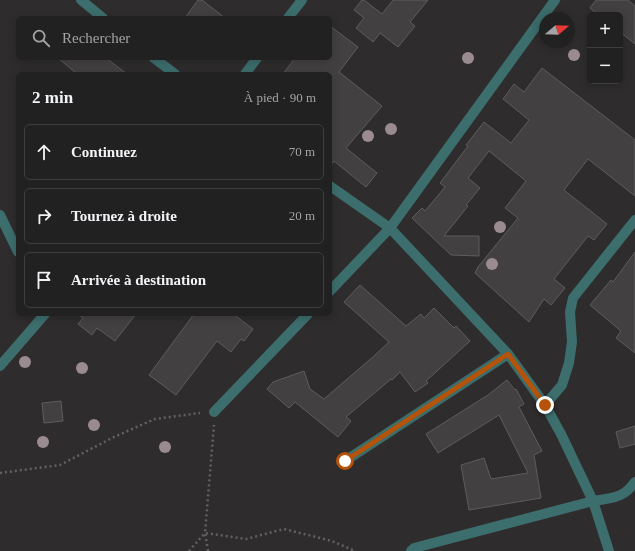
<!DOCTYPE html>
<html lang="fr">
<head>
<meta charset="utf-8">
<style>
	body { margin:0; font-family:Georgia,serif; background:#2e2e2e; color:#f1f3f6 }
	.controls { position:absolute; right:12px; top:12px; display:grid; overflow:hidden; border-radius:6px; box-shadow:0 2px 10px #0003 }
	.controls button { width:36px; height:36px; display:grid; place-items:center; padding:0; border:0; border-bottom:1px solid #3f3e3f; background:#222121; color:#f1f3f6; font:20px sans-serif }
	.compass { position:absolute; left:539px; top:12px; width:36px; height:36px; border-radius:50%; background:#222121; box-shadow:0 2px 10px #0003; rotate:71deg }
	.stop { position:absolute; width:12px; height:12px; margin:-9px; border:3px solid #b45309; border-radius:50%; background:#fff }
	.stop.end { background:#b45309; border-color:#fff; box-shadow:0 1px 4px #0008 }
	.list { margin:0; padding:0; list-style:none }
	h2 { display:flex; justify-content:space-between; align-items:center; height:52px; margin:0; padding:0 16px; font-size:17px }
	h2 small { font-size:13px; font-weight:400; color:#a2a3a5 }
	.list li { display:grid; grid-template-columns:26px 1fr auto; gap:12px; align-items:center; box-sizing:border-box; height:56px; margin:0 8px 8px; padding:0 8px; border:1px solid #3f3e3f; border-radius:6px }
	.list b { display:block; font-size:15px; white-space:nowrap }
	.list em { font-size:13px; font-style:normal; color:#a2a3a5 }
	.icon { flex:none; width:22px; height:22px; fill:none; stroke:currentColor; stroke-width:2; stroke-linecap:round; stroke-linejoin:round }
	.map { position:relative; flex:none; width:635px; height:551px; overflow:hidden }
	.search { position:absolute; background:#222121; box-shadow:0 2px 10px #0003; left:16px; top:16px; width:316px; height:44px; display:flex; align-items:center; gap:10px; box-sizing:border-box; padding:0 14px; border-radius:6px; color:#a2a3a5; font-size:15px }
	.panel { position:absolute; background:#222121; box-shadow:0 2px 10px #0003; left:16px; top:72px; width:316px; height:244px; border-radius:6px }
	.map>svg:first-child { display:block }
	.building { fill:#434041; stroke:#5f5c5d }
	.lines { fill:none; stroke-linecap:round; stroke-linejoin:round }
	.path { stroke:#636161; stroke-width:2.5; stroke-dasharray:2 3; stroke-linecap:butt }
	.minor { stroke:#3c6e6d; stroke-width:10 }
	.tree { fill:#9a8b90 }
	.route { stroke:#b45309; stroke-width:5 }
</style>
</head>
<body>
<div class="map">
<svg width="635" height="551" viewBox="0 0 635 551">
	<rect width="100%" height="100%" fill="#2e2c2c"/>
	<g class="building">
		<path d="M198 0H202L225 18H185Z"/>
		<path d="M362 0H364L382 14 393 0H428L410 22 415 26 398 47 380 33 373 42 356 28 364 18 354 10Z"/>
		<path d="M596 0H628L635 6V44L620 32V15H598L590 8Z"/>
		<path d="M330 26 358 47 339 72 382 106 346 148 377 173 366 187 334 161 330 166V74H283L295 58H330Z"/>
		<path d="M58 58H106L127 74H77Z"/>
		<path d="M542 68 635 140V196L588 159 564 190 607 224 594 240 588 236 554 279 565 288 551 305 544 299 529 322 475 273 478 267 518 218 505 208 526 181 489 151 468 178 480 188 466 205 468 206 444 236H479V256L451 255 412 218 422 208 425 211 445 187 440 183 468 146 466 145 484 122 511 143 529 120 503 99 514 84 524 92Z"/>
		<path d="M635 252V353L616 338 621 331 590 305 611 280 613 282Z"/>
		<path d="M360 285 406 326 421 314 424 318 434 308 454 328 456 326 470 341 426 381 428 383 415 392 400 372 392 380 391 379 346 417 351 421 338 437 295 402 289 408 267 389 273 382 304 371 310 389 324 399 374 356 389 342 344 302Z"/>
		<path d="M78 314H136L115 341 97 328 92 335 78 324 83 318Z"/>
		<path d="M194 314H233L253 329 244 341 241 339 231 352 217 341 176 395 149 375Z"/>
		<path d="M507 380 515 390 516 389 524 404 519 407 542 451 534 455 541 498 469 510 461 465 484 458 491 479 528 473 499 415 438 453 426 434 488 395Z"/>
		<path d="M61 401 63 421 44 423 42 403Z"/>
		<path d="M635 426V444L620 448 616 432Z"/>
	</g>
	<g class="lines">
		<g class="path">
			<path d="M0 473 60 465 114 437 155 419 200 413"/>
			<path d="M189 551 205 533 246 539 284 529 332 541 355 551"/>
			<path d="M208 551 205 533 214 425"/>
		</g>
		<g class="minor">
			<path d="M81 0 103 18"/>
			<path d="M288 18 302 0"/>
			<path d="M154 58 175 74"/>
			<path d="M245 74 257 58"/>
			<path d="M330 186 390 228 508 354 545 405 561 434 593 501 609 551"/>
			<path d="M0 215 18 252"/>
			<path d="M330 291 390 228 555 0"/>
			<path d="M0 366 45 314"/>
			<path d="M545 405 562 385 569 363 572 342 570 312 573 298 635 220"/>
			<path d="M214 412 308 314"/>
			<path d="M345 461 508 354"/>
			<path d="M411 551 414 548 593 501C603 499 616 499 624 493 629 490 632 486 635 482"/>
		</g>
	</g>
	<g class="tree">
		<circle cx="574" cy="55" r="6"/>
		<circle cx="468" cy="58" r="6"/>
		<circle cx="391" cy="129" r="6"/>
		<circle cx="368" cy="136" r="6"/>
		<circle cx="500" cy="227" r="6"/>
		<circle cx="492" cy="264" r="6"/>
		<circle cx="25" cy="362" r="6"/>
		<circle cx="82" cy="368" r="6"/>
		<circle cx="94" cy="425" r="6"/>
		<circle cx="43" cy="442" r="6"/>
		<circle cx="165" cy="447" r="6"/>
	</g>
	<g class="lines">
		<path class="route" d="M345 461 508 354 545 405"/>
	</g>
</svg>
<div class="controls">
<button>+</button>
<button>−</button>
</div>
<svg class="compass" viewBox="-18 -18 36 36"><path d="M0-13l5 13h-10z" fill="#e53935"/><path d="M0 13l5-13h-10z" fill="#a2a3a5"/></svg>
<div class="stop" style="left:345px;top:461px"></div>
<div class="stop end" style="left:545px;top:405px"></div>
<div class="search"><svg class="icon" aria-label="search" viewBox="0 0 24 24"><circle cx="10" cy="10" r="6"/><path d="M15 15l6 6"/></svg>Rechercher</div>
<section class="panel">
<h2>2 min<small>À pied · 90 m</small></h2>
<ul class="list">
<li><svg class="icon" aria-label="ahead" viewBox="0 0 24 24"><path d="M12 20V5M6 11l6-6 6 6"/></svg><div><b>Continuez</b></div><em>70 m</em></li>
<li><svg class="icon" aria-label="right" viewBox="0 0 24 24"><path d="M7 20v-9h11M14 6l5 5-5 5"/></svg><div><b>Tournez à droite</b></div><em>20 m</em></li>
<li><svg class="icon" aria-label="arrive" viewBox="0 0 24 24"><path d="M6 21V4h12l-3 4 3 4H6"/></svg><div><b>Arrivée à destination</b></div></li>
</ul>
</section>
</div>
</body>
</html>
